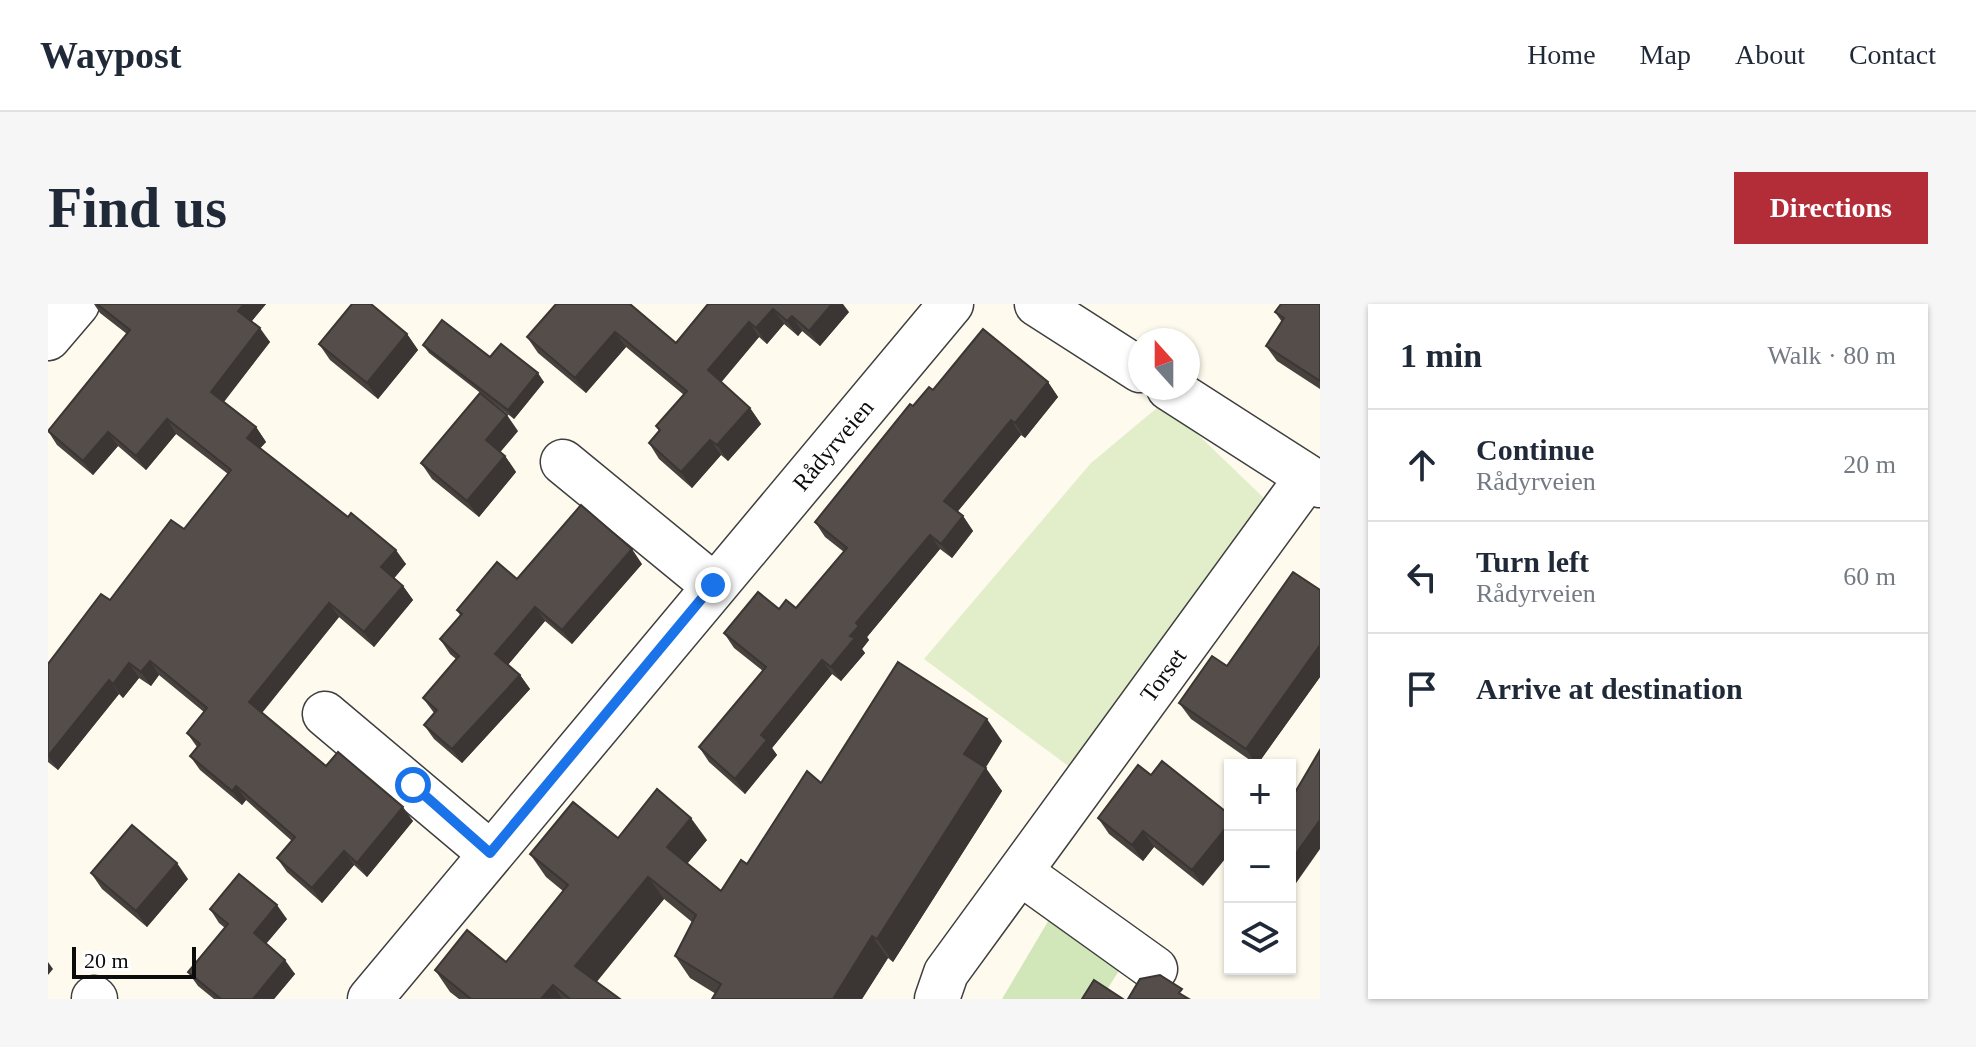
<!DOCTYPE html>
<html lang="en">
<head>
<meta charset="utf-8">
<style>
	body { margin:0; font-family:"Times New Roman",serif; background:#f6f6f7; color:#1f2937 }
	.controls { position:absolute; right:24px; bottom:24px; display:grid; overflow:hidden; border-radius:0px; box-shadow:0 2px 6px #0004 }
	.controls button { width:72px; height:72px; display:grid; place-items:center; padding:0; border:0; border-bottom:2px solid #e0e1e3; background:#fff; color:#1f2937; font:40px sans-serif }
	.compass { position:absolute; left:1080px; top:24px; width:72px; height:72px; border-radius:50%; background:#fff; box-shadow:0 2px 6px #0004; rotate:339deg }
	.scale { position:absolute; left:24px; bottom:20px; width:124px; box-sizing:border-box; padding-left:8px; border:4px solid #0c0c0c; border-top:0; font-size:22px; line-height:28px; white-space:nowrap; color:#0c0c0c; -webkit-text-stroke:6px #fff; paint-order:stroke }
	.stop { position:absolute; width:24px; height:24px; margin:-18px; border:6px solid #1a73e8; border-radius:50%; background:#fff }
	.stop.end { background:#1a73e8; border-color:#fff; box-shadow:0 2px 8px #0008 }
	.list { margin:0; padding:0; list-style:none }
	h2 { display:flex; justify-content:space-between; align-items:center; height:104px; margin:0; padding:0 32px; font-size:34px }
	h2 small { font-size:26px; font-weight:400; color:#747a83 }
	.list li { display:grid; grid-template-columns:52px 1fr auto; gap:24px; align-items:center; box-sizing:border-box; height:112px; padding:0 32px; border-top:2px solid #e0e1e3 }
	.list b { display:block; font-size:30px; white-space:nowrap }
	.list p { margin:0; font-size:26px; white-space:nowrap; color:#747a83 }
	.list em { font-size:26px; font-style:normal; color:#747a83 }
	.icon { flex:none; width:44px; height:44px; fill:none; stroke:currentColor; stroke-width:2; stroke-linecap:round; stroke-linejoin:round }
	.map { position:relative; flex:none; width:1272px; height:695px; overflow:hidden; border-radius:0px }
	header { display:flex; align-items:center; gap:48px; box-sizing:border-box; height:112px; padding:0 40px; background:#fff; border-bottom:2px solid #e0e1e3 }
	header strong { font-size:38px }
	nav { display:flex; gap:44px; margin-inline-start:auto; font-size:28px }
	.intro { display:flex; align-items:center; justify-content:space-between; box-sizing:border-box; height:192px; padding:0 48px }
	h1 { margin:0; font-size:56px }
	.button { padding:20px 36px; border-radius:0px; background:#b32d38; color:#fff; font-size:28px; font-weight:700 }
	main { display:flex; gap:48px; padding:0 48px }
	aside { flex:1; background:#fff; border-radius:0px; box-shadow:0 2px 6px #0004 }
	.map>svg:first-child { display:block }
	.green { fill:#d1e6b9 }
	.pitch { fill:#e2eeca }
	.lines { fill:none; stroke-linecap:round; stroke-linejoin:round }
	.minor-casing { stroke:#3f3f3f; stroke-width:47 }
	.minor { stroke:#fff; stroke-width:44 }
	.wall { fill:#48423f }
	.shaded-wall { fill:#3b3633 }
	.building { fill:#544d49; stroke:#3b3633; stroke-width:2 }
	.route { stroke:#1a73e8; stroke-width:10 }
	.labels { text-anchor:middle; stroke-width:8; stroke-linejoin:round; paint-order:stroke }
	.street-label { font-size:24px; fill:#0c0c0c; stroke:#fff }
</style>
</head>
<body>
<header>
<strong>Waypost</strong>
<nav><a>Home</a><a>Map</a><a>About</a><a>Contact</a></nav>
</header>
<div class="intro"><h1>Find us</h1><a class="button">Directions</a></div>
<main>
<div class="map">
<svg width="1272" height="695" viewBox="0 0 1272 695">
	<rect width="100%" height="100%" fill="#fefaed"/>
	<path class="green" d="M1002 614 1074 662 1053 695H954Z"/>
	<path class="pitch" d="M1116 98 1218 196 1023 464 876 355 1043 159Z"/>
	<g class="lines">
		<defs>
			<g id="minor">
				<path d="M989 0 1092 66"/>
				<path d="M0 34 29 0"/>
				<path d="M1121 84 1272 181"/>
				<path d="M515 158 665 281"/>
				<path d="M277 410 442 549"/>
				<path d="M973 569 1107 665"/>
				<path d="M46 694 47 695"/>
				<path id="s1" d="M322 695 903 0"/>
				<path id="s2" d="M889 695 898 669 1259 174"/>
			</g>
		</defs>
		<use href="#minor" class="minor-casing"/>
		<use href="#minor" class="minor"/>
	</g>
	<g class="wall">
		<path d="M46 0H218L204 17 222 38 176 98 208 123 218 138 212 144 358 260 346 274 355 282 365 296 326 343 291 313 214 409 278 462 365 517 319 573 306 561 274 599 239 568 229 554 244 537 198 496 194 501 152 466 142 452 149 443 139 429 156 408 111 371 103 382 91 374 75 394 71 390 10 466 0 458V360L62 296 136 225 180 170 128 130 98 166 70 142 45 171 9 141 0 127 79 30 52 9Z"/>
		<path d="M660 0 801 8 772 42 754 27 750 32 736 20 719 40 711 33 673 78 702 104 713 120 680 157 673 151 644 184 611 155 601 139 611 127 608 122 636 91 578 43 538 89 490 49 479 33 586 3 628 39Z"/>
		<path d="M1272 0V85L1229 57 1218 42 1234 18 1227 8Z"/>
		<path d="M359 30 370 46 330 95 282 56 271 40Z"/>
		<path d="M375 41 442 53 496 78 466 115 381 49Z"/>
		<path d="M1000 78 1010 93 977 134 973 131 909 208 915 212 925 227 904 254 892 245 819 333 821 336 814 345 817 349 793 377 784 370 724 444 729 451 697 490 661 458 651 443 715 367 686 344 676 329 731 305 748 304 796 248 777 233 767 218 865 102Z"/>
		<path d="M470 127 452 148 457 152 468 168 431 213 384 175 373 159Z"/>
		<path d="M594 260 524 340 497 317 460 361 472 371 482 385 414 459 386 435 376 421 386 409 375 394 408 355 402 350 392 335 412 311 409 306 469 275Z"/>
		<path d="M1272 286V373L1209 461 1143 415 1131 399 1179 362Z"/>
		<path d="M954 437 937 464 954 487 845 658 840 654 814 695H664L668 690 642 674 627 652 644 618 616 595 548 678 572 695H411L402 688 387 666 458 658 515 587 498 573 482 550 570 534 659 536 639 559 673 587 773 479Z"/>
		<path d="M1103 471 1155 582 1106 543 1095 557 1061 530 1050 514Z"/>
		<path d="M43 569 140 575 99 623 54 585Z"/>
		<path d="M162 605 239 615 218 640 247 670 226 695H166L150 682 140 668 177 624 171 619Z"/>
	</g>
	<g class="shaded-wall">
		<path d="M196 0H218L200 21 190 7Z"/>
		<path d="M784 0H795L801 8 772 42 761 27Z"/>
		<path d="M725 5 736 20 719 40 708 24Z"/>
		<path d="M744 12 754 27 750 32 739 17Z"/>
		<path d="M701 18 711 33 671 81 660 66Z"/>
		<path d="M212 24 222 38 172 102 163 88Z"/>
		<path d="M567 28 578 43 538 89 527 74Z"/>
		<path d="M359 30 370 46 330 95 319 79Z"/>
		<path d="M490 69 496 78 466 115 460 106Z"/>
		<path d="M1000 78 1010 93 977 134 967 119Z"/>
		<path d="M702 104 713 120 680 157 669 141Z"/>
		<path d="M459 111 470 127 449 152 438 136Z"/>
		<path d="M119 115 128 130 98 166 88 152Z"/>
		<path d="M963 116 973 131 906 212 896 197Z"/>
		<path d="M208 123 218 138 209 148 199 134Z"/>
		<path d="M60 128 70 142 45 171 35 157Z"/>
		<path d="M662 136 673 151 644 184 633 168Z"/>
		<path d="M457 152 468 168 431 213 419 197Z"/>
		<path d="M915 212 925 227 904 254 893 240Z"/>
		<path d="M882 231 892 245 819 333 821 336 814 345 817 349 793 377 783 363 808 319Z"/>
		<path d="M584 245 594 260 524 340 514 326Z"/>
		<path d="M348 246 358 260 343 278 333 263Z"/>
		<path d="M355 282 365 296 326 343 316 328Z"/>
		<path d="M281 299 291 313 211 412 201 398Z"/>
		<path d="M487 303 497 317 457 364 447 350Z"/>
		<path d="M1272 341V373L1209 461 1198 445Z"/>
		<path d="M774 356 784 370 724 444 729 451 697 490 687 475 713 431Z"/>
		<path d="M102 357 111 371 103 382 93 368Z"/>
		<path d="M81 359 91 374 75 394 65 380Z"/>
		<path d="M472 371 482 385 414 459 404 445Z"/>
		<path d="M61 376 71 390 10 466 0 452Z"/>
		<path d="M939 415 954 437 932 473 916 450Z"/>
		<path d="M938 464 954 487 845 658 829 635Z"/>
		<path d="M188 482 198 496 194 501 184 487Z"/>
		<path d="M355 503 365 517 319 573 309 559Z"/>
		<path d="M643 514 659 536 635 565 619 543Z"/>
		<path d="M1272 516V545L1246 582 1242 576V558Z"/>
		<path d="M1182 519V549L1155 582 1144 566Z"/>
		<path d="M1095 527 1106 543 1095 557 1084 541Z"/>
		<path d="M296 547 306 561 274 599 264 584Z"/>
		<path d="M129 559 140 575 99 623 88 607Z"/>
		<path d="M600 573 616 595 543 685 527 662Z"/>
		<path d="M229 601 239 615 215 643 206 629Z"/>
		<path d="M824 632 840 654 814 695H785Z"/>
		<path d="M237 656 247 670 226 695H205Z"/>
		<path d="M0 658 5 665 0 671Z"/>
		<path d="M505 681 514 695H493Z"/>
	</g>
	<g class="building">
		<path d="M49 0H196L190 7 212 24 163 88 208 123 199 134 300 213 303 209 348 246 333 263 355 282 316 328 281 299 201 398 278 462 290 448 355 503 309 559 296 547 264 584 229 554 247 533 188 482 184 487 142 452 152 440 139 429 159 404 102 357 93 368 81 359 65 380 61 376 0 452V360L53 290 62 296 123 216 136 225 183 166 119 115 88 152 60 128 35 157 0 127 82 26Z"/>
		<path d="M304 0H323L359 30 319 79 271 40Z"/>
		<path d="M508 0H582L628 39 660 0H784L761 27 744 12 739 17 725 5 708 24 701 18 660 66 702 104 669 141 662 136 633 168 601 139 612 126 608 122 639 87 567 28 527 74 479 33Z"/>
		<path d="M1233 0H1272V77L1218 42 1236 14 1227 8Z"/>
		<path d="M394 16 442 53 453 40 490 69 460 106 375 41Z"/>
		<path d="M935 25 1000 78 967 119 963 116 896 197 915 212 893 240 882 231 808 319 811 322 802 332 807 334 783 363 774 356 713 431 719 436 687 475 651 443 718 363 676 329 710 288 731 305 738 296 748 304 799 244 767 218 862 100 865 102 881 83 885 86Z"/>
		<path d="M432 89 459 111 438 136 457 152 419 197 373 159Z"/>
		<path d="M533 201 584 245 514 326 487 303 447 350 472 371 404 445 376 421 389 406 375 394 411 352 392 335 414 310 409 306 449 258 469 275Z"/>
		<path d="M1245 268 1272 286V341L1198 445 1131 399 1164 352 1179 362Z"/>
		<path d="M850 358 939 415 916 450 938 464 829 635 824 632 785 695H664L673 680 627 652 648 611 600 573 527 662 572 695H522L505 681 493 695H423L387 666 419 626 458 658 520 581 482 550 525 498 570 534 609 485 643 514 619 543 673 587 693 556 699 560 759 467 773 479Z"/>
		<path d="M1272 446V516L1242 558V497Z"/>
		<path d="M1114 457 1182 511V519L1144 566 1095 527 1084 541 1050 514 1090 461 1103 471Z"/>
		<path d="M84 521 129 559 88 607 43 569Z"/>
		<path d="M191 570 229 601 206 629 237 656 205 695H173L140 668 180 620 162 605Z"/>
		<path d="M1112 671 1134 685 1131 689 1141 695H1080L1092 675Z"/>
		<path d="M1046 676 1075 695H1034Z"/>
	</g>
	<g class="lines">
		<path class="route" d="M365 481 442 549 665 281"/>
	</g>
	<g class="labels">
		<g class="street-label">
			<text dy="8" stroke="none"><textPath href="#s1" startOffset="722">Rådyrveien</textPath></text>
			<text dy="8" stroke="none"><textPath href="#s2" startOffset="396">Torset</textPath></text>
		</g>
	</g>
</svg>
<div class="controls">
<button>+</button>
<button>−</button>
<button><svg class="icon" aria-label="layers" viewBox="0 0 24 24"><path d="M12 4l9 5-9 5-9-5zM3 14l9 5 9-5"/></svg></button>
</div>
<svg class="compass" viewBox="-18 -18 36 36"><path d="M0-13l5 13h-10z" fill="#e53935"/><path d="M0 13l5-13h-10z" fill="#747a83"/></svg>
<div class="scale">20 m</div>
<div class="stop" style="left:365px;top:481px"></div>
<div class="stop end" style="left:665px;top:281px"></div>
</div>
<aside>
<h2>1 min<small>Walk · 80 m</small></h2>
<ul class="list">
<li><svg class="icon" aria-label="ahead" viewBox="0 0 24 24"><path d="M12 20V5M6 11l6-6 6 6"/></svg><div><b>Continue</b><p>Rådyrveien</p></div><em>20 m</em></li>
<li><svg class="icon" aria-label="left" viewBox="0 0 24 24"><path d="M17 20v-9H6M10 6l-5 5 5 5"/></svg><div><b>Turn left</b><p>Rådyrveien</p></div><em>60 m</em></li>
<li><svg class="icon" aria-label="arrive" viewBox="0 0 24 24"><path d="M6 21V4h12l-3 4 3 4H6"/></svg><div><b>Arrive at destination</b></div></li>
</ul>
</aside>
</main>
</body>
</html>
